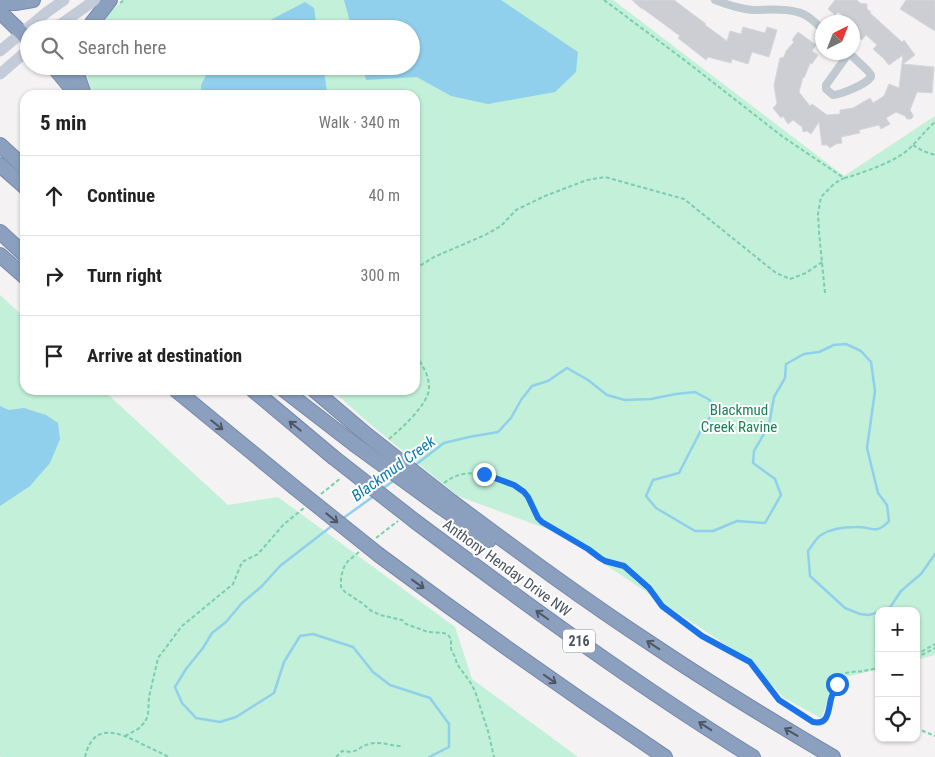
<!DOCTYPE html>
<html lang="en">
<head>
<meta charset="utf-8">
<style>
	body { margin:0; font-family:"Roboto Condensed",sans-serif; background:#f6f6f6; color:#222 }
	.controls { position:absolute; right:15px; bottom:15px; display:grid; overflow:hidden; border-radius:10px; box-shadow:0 1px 4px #0004 }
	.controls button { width:45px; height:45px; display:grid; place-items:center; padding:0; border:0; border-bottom:1px solid #e0e0e0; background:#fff; color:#222; font:25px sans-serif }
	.compass { position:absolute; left:815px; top:15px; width:45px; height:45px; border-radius:50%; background:#fff; box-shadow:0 1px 4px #0004; rotate:42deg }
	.stop { position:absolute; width:15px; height:15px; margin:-11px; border:4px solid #1a73e8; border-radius:50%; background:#fff }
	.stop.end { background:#1a73e8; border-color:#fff; box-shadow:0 1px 5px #0008 }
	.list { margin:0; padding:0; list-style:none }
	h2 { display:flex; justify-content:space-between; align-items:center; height:65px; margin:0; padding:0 20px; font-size:21px }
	h2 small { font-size:16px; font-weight:400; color:#767676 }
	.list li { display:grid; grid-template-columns:32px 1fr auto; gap:15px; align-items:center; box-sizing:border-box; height:80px; padding:0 20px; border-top:1px solid #e0e0e0 }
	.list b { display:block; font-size:19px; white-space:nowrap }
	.list em { font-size:16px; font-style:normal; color:#767676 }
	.icon { flex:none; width:28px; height:28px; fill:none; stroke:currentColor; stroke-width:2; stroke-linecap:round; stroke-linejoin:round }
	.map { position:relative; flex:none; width:935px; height:757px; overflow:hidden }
	.search { position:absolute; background:#fff; box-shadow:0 1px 4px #0004; left:20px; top:20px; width:400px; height:55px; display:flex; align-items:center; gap:12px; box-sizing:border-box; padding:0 18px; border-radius:28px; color:#767676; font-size:19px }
	.panel { position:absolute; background:#fff; box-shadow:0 1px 4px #0004; left:20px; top:90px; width:400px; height:305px; border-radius:15px }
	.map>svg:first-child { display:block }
	.green { fill:#c2f0d8 }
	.water { fill:#90d0ec }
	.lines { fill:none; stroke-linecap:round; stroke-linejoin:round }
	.stream { stroke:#90d0ec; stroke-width:2.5 }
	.building { fill:#ccced4; stroke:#d6d7dd }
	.highway-casing { stroke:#768aab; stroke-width:16 }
	.path { stroke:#7aceac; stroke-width:2; stroke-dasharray:4 2.5; stroke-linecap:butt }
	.street { stroke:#c0c8d0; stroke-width:8 }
	.secondary { stroke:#c3cbd8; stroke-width:11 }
	.highway { stroke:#8b9fbf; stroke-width:14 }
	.highway-bridge-casing { stroke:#768aab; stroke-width:16; stroke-linecap:butt }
	.highway-bridge { stroke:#8b9fbf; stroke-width:14 }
	.oneway { stroke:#4d5764 }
	.route { stroke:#1a73e8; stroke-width:6 }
	.labels { text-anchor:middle; stroke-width:4; stroke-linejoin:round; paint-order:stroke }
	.shield { fill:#fff; stroke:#80878f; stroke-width:1 }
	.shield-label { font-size:14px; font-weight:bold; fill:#4a535f }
	.park-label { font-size:15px; fill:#198257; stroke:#fff }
	.street-label { font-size:15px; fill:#4a535f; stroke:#fff }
	.water-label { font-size:16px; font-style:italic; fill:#0e7dae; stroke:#fff }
</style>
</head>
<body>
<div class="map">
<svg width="935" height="757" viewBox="0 0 935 757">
	<rect width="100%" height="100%" fill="#f4f2f2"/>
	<g class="green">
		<path d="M124 0H613L844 176 935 116V655L916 660V611H879V669L837 679 821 718 784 698 750 661 558 533 458 496 371 425 332 390H415V95H94L90 89 86 69V66H411V29H97L110 12Z"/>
		<path d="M0 295 25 318V390H103L228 505 278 497 455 627 472 679 578 757H1L0 756Z"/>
	</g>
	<g class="water">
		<path d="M344 0H501L578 52 576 72 555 92 488 104 451 96 417 77 366 80 363 66H411V29H352Z"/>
		<path d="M305 2 314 8 317 29H253Z"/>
		<path d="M211 66H323L327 91 324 95H201V85Z"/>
		<path d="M0 406 9 410 24 408 46 415 58 423 60 439 50 463 30 486 0 506Z"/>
	</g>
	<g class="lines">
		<g class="stream">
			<path d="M414 466 444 443 469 437 498 432 511 418 521 400 532 386 548 381 567 368 588 380 607 395 625 400 651 399 676 394 695 392 710 400V417L701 430 679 473 653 480 646 496 656 508 695 531H713L737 521 765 523 781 495 775 479 753 463 754 451 769 425 774 397 785 378 786 364 804 354 819 352 834 345 846 344 861 351 871 362 875 391 867 448 878 493 887 505 889 521C875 536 872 526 856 527 845 527 830 529 821 535 816 538 812 546 808 551L810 576 845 608 860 614 869 615 879 612"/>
			<path d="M382 489 396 479"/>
			<path d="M342 519 374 496"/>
			<path d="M333 525 280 566 262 586 242 603 226 622 212 633 203 648 186 669 175 687 182 703 196 718 220 722 236 717 274 693 284 662 300 636 313 634 353 647 373 672 390 685 430 698 449 724V747L429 757"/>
			<path d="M883 611 889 609 901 591 921 574 935 554"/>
		</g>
	</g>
	<g class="building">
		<path d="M632 0H674L706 24 705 25 727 41 730 31 741 34 743 27 765 33 767 27 777 30 769 57 752 52 748 64 732 59 731 63 708 57 706 60 678 38 680 36 642 8V9Z"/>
		<path d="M835 0H857L860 3 867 4V9L871 12 870 13 902 42 904 40 915 55 903 64 934 67 932 93 917 92 910 110 913 115V117L911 119H907L905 116 896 112 886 118 890 124 881 129 879 125 859 130 860 133 841 137 842 143 836 144 830 148 827 145H822L819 122 811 134 807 131 803 132 802 127 793 120 788 124 783 116 781 118 773 108 777 104 774 85 780 58 784 57 786 51 794 42 792 40 798 32 816 45 812 51 818 55 812 64 810 63 804 78 803 77 799 92 810 106 812 104 827 115 840 114V110L853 108 870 98 873 103 884 96 889 84 899 88 903 55 889 65 884 59 873 49 877 45 866 35 862 40 852 31V22H851L838 12 835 15 828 9Z"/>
		<path d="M906 0H935V31L900 9Z"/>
	</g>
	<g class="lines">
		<defs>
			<g id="highway">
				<path d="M0 3H15L33 0"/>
				<path d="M0 12 29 40"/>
				<path d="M89 29 92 23 110 0"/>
				<path d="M53 66 77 95"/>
				<path d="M79 66 77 74 84 95"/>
				<path d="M0 145 25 168"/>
				<path d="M0 165 25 187"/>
				<path d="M0 232 25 255"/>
				<path d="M0 255 25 277"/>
				<path d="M176 390 294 487"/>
				<path d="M253 390 333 457"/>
				<path d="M284 390 354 444"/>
				<path d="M314 390 367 435"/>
				<path d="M452 502C518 551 584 600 653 645 711 684 772 721 833 757"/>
				<path d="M442 508 489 540"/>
				<path d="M416 522C526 604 636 685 753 757"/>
				<path d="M379 555C473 625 568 692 665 757"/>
			</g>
		</defs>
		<use href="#highway" class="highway-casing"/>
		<g class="path">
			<path d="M604 0 687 62 783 137 844 178 849 177C869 170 895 162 910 148 919 139 926 130 935 122"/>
			<path d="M120 3 124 0"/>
			<path d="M913 145 923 151 935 155"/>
			<path d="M415 269 434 257 485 235 501 226 516 210 545 196 587 180 605 177 684 199 776 273 790 279 806 273 822 262"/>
			<path d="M825 293 819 232 818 214 821 197 835 183 844 178"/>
			<path d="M389 439C401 429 430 403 429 387 429 375 422 364 415 355"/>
			<path d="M444 483C463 468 482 473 502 481 511 485 519 486 525 494 534 504 534 518 547 525 555 529 563 533 570 538 574 540 576 543 580 545 582 546 584 547 586 548 593 552 598 559 605 561 614 564 624 564 629 572L649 588 664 608 702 636 749 662 779 700 813 722C830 725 828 709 831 698 833 693 839 677 844 674 850 671 857 672 863 671 868 670 874 669 879 668"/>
			<path d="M321 494 341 478"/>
			<path d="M376 538 398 521"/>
			<path d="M359 552 348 561 344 567 341 577V587L345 592 362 603 370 610 380 615 402 620 406 624 428 632 444 633 449 636 451 639V649L455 657 457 664 470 682 475 691 488 731 494 757"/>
			<path d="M916 655 935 644"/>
			<path d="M916 658 935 648"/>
			<path d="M916 728 935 736"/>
			<path d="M125 736 138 729 145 722 148 715 149 697 158 658 182 626 233 584 242 562 258 554 284 524 304 508"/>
			<path d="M85 757C93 723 116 731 140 743 150 748 159 752 169 757"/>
			<path d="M336 757 342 751C359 754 357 747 369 744 380 741 391 746 402 746"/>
		</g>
		<g class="street">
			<path d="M715 0C728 5 740 9 753 10 767 10 783 8 797 12 807 14 815 22 822 29"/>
			<path d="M848 52 867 70 871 75V77C865 85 842 94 833 95L826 89V85L849 53"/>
		</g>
		<g class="secondary">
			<path d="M54 29 95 0"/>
			<path d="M0 51 47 12 64 0"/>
			<path d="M0 74 29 49"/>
		</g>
		<use href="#highway" class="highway"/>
		<defs>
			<g id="highway-bridge">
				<path d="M367 435 452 502"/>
				<path d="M354 444 442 508"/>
				<path d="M333 457 416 522"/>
				<path d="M294 487 379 555"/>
			</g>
		</defs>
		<use href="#highway-bridge" class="highway-bridge-casing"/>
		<use href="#highway-bridge" class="highway-bridge"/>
	</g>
	<defs><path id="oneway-shaft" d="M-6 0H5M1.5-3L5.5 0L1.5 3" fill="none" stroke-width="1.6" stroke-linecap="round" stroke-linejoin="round" transform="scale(1.25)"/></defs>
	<g class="oneway">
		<use href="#oneway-shaft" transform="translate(217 425) rotate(39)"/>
		<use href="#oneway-shaft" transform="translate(295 426) rotate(-141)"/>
		<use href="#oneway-shaft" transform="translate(332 518) rotate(39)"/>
		<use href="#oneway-shaft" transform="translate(418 584) rotate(36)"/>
		<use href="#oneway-shaft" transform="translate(542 615) rotate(-145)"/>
		<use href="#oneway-shaft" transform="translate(653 645) rotate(-147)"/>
		<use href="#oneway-shaft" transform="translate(550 679) rotate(35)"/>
		<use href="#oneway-shaft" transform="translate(705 726) rotate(-147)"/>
		<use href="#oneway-shaft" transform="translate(791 732) rotate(-149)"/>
	</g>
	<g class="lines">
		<path class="route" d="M484 474 514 485 524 492 528 497 538 518 542 522 588 549 600 558 605 561 624 566 649 588 662 606 702 636 750 662 779 700 813 722C829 725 828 711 831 699 832 694 836 689 837 684"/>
	</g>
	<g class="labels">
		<rect class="shield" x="563" y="629.5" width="32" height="23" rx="4"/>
		<g class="shield-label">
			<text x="579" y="646">216</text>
		</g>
		<g class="park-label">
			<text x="739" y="415">Blackmud<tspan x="739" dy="17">Creek Ravine</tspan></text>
		</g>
		<g class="street-label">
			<text transform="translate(507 568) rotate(36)" y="5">Anthony Henday Drive NW</text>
		</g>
		<g class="water-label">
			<text transform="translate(393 468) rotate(-36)" y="6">Blackmud Creek</text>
		</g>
	</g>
</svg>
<div class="controls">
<button>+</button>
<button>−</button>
<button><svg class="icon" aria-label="locate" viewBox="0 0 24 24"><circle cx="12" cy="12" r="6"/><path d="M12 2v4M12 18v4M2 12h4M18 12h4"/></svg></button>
</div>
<svg class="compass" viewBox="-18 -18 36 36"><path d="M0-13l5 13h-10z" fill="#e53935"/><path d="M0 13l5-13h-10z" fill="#767676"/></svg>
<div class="stop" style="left:837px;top:684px"></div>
<div class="stop end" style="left:484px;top:474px"></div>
<div class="search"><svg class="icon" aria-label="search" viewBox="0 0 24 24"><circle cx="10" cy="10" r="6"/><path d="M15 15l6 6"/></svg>Search here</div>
<section class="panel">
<h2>5 min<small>Walk · 340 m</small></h2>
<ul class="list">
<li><svg class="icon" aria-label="ahead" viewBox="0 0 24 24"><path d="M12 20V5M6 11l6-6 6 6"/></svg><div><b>Continue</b></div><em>40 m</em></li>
<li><svg class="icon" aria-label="right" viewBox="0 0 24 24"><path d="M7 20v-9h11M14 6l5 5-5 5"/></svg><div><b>Turn right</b></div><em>300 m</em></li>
<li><svg class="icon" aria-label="arrive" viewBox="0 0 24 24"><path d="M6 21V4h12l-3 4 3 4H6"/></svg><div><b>Arrive at destination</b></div></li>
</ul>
</section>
</div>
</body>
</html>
